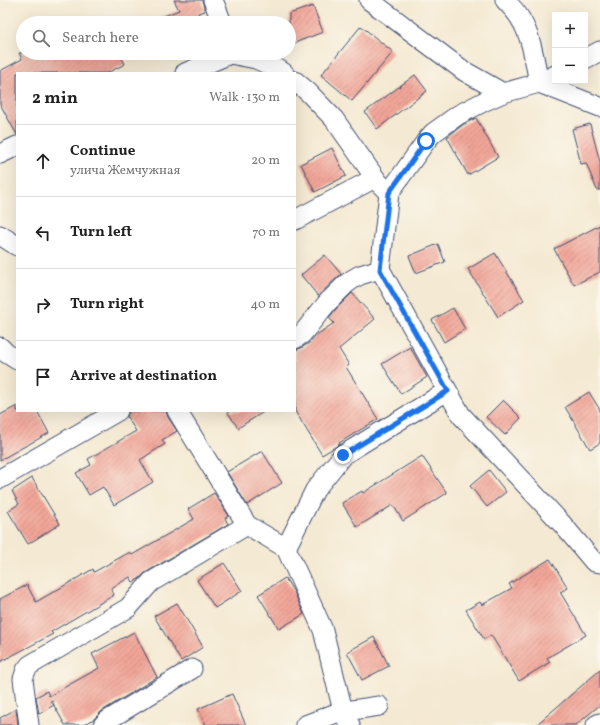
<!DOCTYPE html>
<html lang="en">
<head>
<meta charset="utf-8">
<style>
	body { margin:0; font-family:Vollkorn,serif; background:#f2f2f2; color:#222 }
	.controls { position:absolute; right:12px; top:12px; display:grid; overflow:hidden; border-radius:0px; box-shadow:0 4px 16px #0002 }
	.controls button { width:36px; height:36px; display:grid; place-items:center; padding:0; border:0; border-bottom:1px solid #e0e0e0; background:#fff; color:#222; font:20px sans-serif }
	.stop { position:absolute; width:12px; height:12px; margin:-9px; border:3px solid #1a73e8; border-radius:50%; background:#fff }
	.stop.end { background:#1a73e8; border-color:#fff; box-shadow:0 1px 4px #0008 }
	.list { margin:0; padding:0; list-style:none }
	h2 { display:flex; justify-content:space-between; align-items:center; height:52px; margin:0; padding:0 16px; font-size:17px }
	h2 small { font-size:13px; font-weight:400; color:#767676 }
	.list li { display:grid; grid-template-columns:26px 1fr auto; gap:12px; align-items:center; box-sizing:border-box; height:72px; padding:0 16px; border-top:1px solid #e0e0e0 }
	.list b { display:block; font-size:15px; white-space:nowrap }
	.list p { margin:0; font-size:13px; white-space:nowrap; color:#767676 }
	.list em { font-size:13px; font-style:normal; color:#767676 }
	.icon { flex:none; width:22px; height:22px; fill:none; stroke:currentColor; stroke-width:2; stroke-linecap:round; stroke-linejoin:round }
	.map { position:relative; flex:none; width:600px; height:725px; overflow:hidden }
	.search { position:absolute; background:#fff; box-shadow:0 4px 16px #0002; left:16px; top:16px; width:280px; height:44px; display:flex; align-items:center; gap:10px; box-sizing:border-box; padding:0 14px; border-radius:22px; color:#767676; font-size:15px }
	.panel { position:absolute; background:#fff; box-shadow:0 4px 16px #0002; left:16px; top:72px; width:280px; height:340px; border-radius:0px }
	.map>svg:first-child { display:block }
	.building { fill:url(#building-hatch) }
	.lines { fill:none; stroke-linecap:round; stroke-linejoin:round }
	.minor-casing { stroke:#3c4b6f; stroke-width:21 }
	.minor { stroke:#fff; stroke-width:19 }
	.route { stroke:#1a73e8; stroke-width:5 }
</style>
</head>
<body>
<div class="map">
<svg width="600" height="725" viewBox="0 0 600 725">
	<defs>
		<pattern id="building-hatch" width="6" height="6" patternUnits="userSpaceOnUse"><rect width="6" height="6" fill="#f2a698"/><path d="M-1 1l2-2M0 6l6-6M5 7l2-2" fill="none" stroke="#c3887f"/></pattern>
	</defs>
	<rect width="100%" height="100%" fill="#fbf7ec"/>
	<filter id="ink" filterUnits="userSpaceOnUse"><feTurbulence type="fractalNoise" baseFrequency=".025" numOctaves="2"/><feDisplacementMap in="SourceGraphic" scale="8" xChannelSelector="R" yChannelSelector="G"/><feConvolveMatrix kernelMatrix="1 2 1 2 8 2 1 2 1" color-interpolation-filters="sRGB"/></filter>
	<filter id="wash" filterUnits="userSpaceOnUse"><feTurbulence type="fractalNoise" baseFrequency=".012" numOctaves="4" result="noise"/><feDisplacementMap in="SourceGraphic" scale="16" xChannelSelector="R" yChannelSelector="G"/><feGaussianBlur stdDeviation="0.9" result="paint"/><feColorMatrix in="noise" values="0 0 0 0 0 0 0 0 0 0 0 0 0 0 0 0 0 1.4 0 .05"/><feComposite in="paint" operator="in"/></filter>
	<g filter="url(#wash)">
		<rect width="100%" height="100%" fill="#f4e9d2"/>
		<g id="blocks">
			<g class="building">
				<path d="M174 0H202L205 11 198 13 202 23H147L179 10Z"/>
				<path d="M313 6 323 32 289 45V14Z"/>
				<path d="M361 26 393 52 352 101 321 75Z"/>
				<path d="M19 53H119L125 64 107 73H17V135L0 104V71L22 59Z"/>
				<path d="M415 75 427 91 377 129 365 112Z"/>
				<path d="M476 118 498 157 468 175 447 137 464 124Z"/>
				<path d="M590 124 600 162V190H597L586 163 581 164 572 129Z"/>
				<path d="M332 148 346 176 315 192 301 164Z"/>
				<path d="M600 225V272L574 285 554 249Z"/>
				<path d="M438 244 445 262 416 273 409 256Z"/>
				<path d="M495 253 524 300 498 317 468 269Z"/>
				<path d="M325 255 341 274 318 296 301 275Z"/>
				<path d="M352 293 375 319 339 349 349 365 346 367 378 419 339 443 340 444 322 455 295 411V350L301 348 309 343 315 336 334 323 329 318 335 310Z"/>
				<path d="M453 308 465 329 444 342 432 320Z"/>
				<path d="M410 347 427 377 401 394 382 364Z"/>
				<path d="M589 392 600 410V443L590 449 565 407Z"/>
				<path d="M503 400 521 418 505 435 486 417Z"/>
				<path d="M17 406V411H37L49 433 0 460V415Z"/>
				<path d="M129 411H166L168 417 177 431 162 440 165 444 140 460 153 482 114 505 103 487 89 495 76 473 91 465 88 459 136 431 127 417Z"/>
				<path d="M227 411H265L238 428Z"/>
				<path d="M262 451 282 483 247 505 227 472Z"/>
				<path d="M422 456 447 493 403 521 393 505 357 527 342 503 362 491 363 493Z"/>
				<path d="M489 470 506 492 487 507 470 486Z"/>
				<path d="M32 478 60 524 28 544 8 511 19 504 12 491Z"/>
				<path d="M214 493 229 516 225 518 228 524 145 573 139 579 133 582 130 577 111 588 114 595 51 632 53 634 0 662V599L27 585 36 602 93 569 94 572 130 552 132 555 194 519 188 509Z"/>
				<path d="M550 559 568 588 560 592 586 635 547 658 550 662 519 681 491 635 484 639 466 610 480 602 482 605 512 588 509 584Z"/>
				<path d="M224 563 242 591 215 608 197 580Z"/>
				<path d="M285 578 294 592 304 614 279 629 258 595Z"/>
				<path d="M177 603 203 647 181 661 154 616Z"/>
				<path d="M134 632 157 677 102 711 94 719 83 725H65L51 700 54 705 39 714 36 697 47 691 49 696 99 668 92 654Z"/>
				<path d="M374 637 389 666 362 680 347 652Z"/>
				<path d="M600 670V705L589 714 576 725H536Z"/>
				<path d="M232 694 246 725H206L198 709Z"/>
				<path d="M16 709 18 725H0V718Z"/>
			</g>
		</g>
	</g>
	<g filter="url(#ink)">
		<use href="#blocks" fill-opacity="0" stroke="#3c4b6f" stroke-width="1"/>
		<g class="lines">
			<defs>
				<g id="minor">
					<path d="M213 0 219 15 222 23"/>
					<path d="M369 0 464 71 503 93"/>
					<path d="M505 0C510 6 517 12 521 20 532 38 535 63 539 83"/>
					<path d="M230 54 256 59 278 69 284 73"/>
					<path d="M585 59 600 51"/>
					<path d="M185 73 230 54"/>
					<path d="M555 75 539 83 503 93 485 101 458 115 433 133 426 141 389 193 380 269 461 415 563 525 594 562 600 563"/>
					<path d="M295 81 308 92 334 119 378 182 389 193"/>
					<path d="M539 83 600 107"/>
					<path d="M0 154 17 146"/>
					<path d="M295 220 375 178"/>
					<path d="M0 235 17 246"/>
					<path d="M295 339 302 334 327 303 346 284 353 279 360 275 380 269"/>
					<path d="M0 347 6 353 17 360"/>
					<path d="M177 411 247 525 286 548 323 630 343 711 350 725"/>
					<path d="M0 479 118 411"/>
					<path d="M286 548 315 490 343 455 447 391"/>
					<path d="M29 725 23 679 26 670 30 665 128 608 151 582 247 525"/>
					<path d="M103 725 108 720 192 669"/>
					<path d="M305 725 339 712 379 706"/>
					<path d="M596 725 600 723"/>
				</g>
			</defs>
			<use href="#minor" class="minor-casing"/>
			<use href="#minor" class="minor"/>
		</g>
	</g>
	<g class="lines" filter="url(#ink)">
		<path class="route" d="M343 455 448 391 380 270 389 193 426 141"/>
	</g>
</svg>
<div class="controls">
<button>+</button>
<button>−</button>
</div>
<div class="stop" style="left:426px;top:141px"></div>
<div class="stop end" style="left:343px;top:455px"></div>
<div class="search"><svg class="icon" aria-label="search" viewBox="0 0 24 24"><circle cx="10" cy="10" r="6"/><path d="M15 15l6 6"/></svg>Search here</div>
<section class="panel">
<h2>2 min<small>Walk · 130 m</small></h2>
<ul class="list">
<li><svg class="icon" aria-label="ahead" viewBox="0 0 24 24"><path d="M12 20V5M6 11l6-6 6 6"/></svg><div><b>Continue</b><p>улича Жемчужная</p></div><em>20 m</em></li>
<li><svg class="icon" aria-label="left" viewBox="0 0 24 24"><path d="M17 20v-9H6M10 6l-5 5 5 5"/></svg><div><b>Turn left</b></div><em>70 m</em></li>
<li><svg class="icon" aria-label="right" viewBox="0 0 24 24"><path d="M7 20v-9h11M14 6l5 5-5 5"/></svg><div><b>Turn right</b></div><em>40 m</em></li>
<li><svg class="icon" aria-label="arrive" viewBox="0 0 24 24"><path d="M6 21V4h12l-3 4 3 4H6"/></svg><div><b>Arrive at destination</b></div></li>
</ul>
</section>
</div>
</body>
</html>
